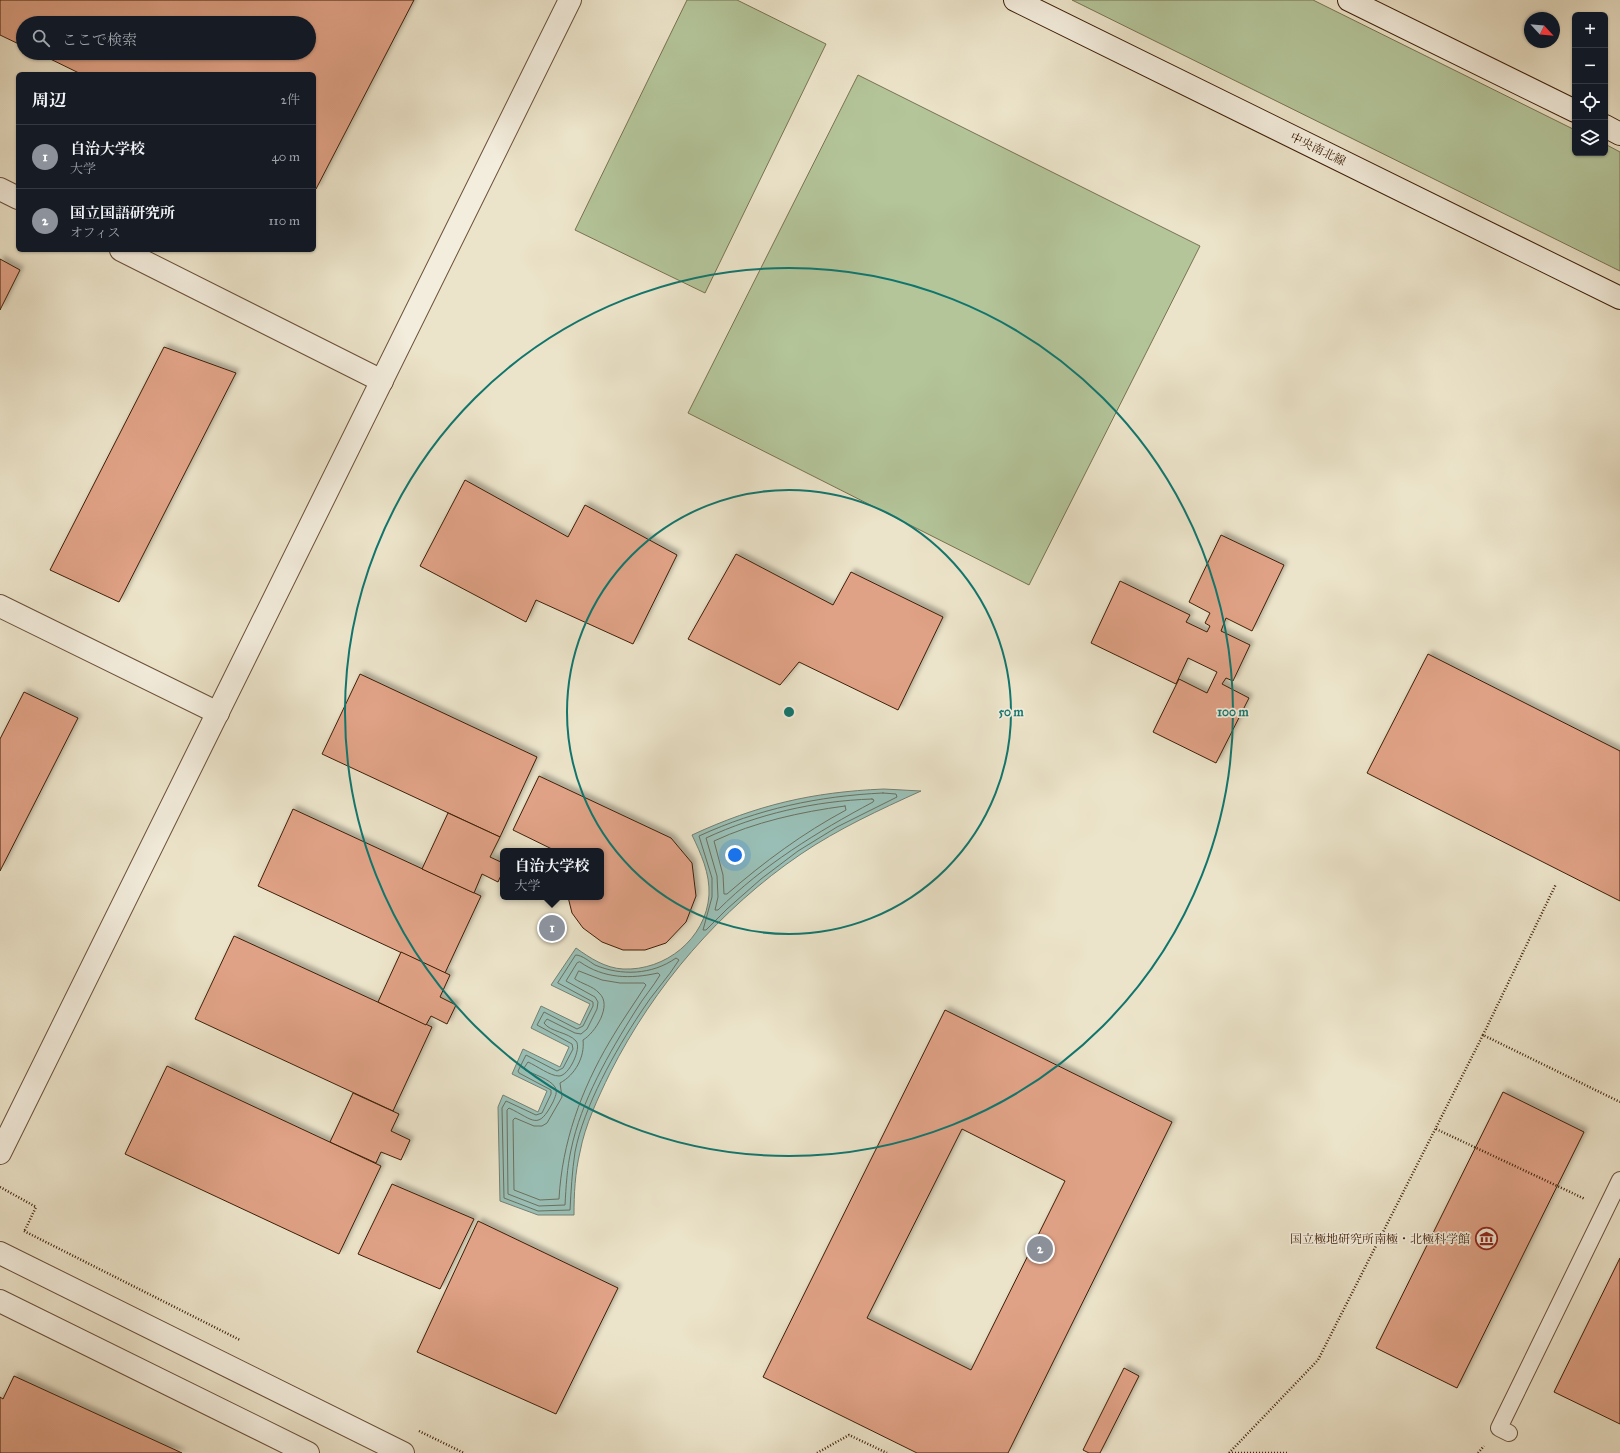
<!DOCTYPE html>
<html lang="ja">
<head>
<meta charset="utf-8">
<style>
	body { margin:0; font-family:"IM FELL Great Primer","Noto Serif JP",serif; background:#20242c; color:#f1f3f6 }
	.controls { position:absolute; right:12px; top:12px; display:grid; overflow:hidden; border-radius:6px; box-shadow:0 1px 3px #0004 }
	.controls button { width:36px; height:36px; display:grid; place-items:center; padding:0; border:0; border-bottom:1px solid #363941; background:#171b24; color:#f1f3f6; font:20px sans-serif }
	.compass { position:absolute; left:1524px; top:12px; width:36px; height:36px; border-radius:50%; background:#171b24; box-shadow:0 1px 3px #0004; rotate:116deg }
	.you { position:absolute; left:735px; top:855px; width:14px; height:14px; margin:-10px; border:3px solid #fff; border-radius:50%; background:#1a73e8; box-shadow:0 0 0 6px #1a73e833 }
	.badge { display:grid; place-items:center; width:26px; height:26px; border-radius:50%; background:#8c9099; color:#fff; font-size:13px; font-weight:700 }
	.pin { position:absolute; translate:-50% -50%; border:2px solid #fff; box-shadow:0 1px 4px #0006 }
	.popup { position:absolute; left:500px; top:848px; width:104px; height:52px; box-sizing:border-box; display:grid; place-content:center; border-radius:6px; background:#171b24; filter:drop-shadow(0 1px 3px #0005); font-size:13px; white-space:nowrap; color:#9ea1a6 }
	.popup b { font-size:15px; color:#f1f3f6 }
	.popup::after { content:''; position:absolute; left:50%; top:100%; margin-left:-8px; border:8px solid transparent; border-top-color:#171b24 }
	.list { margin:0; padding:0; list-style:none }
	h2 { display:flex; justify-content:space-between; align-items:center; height:52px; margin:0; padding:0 16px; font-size:17px }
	h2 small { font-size:13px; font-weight:400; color:#9ea1a6 }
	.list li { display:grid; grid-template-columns:26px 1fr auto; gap:12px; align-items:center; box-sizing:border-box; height:64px; padding:0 16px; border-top:1px solid #363941 }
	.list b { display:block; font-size:15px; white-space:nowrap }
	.list p { margin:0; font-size:13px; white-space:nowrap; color:#9ea1a6 }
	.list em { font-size:13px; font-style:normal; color:#9ea1a6 }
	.icon { flex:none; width:22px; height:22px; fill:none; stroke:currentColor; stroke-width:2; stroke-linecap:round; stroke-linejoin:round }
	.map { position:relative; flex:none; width:1620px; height:1453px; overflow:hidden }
	.search { position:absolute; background:#171b24; box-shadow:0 1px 3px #0004; left:16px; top:16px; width:300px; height:44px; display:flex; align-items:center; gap:10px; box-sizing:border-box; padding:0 14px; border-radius:22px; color:#9ea1a6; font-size:15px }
	.panel { position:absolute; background:#171b24; box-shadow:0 1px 3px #0004; left:16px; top:72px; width:300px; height:180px; border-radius:6px }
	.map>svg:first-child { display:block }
	.green { fill:#b4c59a; stroke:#797250 }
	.water { fill:#99bfb6; stroke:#757f70 }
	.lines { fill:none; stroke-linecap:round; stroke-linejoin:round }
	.shore { stroke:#6c6f5e; stroke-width:1 }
	.building { fill:#e0a286; stroke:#3e1f07; fill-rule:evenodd; filter:url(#shadow) }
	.service-casing { stroke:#6a5038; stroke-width:18 }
	.minor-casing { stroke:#6a5038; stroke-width:24 }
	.tertiary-casing { stroke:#6a5038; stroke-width:24 }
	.secondary-casing { stroke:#3e1f07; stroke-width:24 }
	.path { stroke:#3e1f07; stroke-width:2.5; stroke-dasharray:1 2; stroke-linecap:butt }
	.service { stroke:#f3eddd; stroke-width:16 }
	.minor { stroke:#f3eddd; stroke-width:22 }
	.tertiary { stroke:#f3eddd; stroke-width:22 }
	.secondary { stroke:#f3eddd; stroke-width:22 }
	.ring { fill:none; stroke:#0f766e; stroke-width:2 }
	.labels { text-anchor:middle; stroke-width:3.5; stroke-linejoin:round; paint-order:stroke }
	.street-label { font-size:12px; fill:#3e1f07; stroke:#f3eddd }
	.poi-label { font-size:12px; fill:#3e1f07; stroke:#f3eddd; text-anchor:end }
	.centre { fill:#0f766e; stroke:#f3eddd; stroke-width:2 }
	.ring-label { font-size:12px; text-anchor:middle; font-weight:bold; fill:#0f766e; stroke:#f3eddd; stroke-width:3.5; stroke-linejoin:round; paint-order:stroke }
</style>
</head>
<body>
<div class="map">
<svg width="1620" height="1453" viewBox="0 0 1620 1453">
	<defs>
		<filter id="shadow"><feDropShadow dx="3.5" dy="-3.5" stdDeviation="2" flood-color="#0004"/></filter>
	</defs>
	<rect width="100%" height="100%" fill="#ece4ca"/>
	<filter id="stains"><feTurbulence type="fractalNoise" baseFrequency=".005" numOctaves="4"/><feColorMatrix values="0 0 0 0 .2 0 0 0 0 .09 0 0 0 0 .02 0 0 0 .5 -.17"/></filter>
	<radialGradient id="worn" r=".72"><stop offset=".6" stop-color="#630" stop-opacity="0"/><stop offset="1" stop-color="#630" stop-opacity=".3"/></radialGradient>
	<g class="green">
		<path d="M687 0H737L826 44 705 293 575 230Z"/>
		<path d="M1072 0H1313L1575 130V153H1605V144L1620 152V271Z"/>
		<path d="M858 75 1200 246 1029 585 688 413Z"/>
	</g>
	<path class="water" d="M884 789 921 791C879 810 838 829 801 854 720 909 654 986 610 1073 598 1098 585 1125 580 1152 575 1173 574 1194 574 1215H538L500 1201 498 1107 503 1095 538 1112 547 1091 512 1074 523 1049 560 1067 569 1047 531 1028 541 1006 580 1025 590 1004 551 985 576 948C590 958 605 968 623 969 665 971 706 939 709 895 710 873 701 854 692 835 757 805 812 792 884 789Z"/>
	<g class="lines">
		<g class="shore">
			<path d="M883 793 896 794 897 797 837 827 798 851 761 879 727 909 706 930H703L712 897V878L699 836C758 809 818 796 883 793Z"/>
			<path d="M872 799 874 800 873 802C817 832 763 865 718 910H715L718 897 717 876 706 838C758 814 814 801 872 799Z"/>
			<path d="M845 806 846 810C803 833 764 862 727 894H724L723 875 714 841C755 822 800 812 845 806Z"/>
			<path d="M576 955C582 955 590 962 595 965 621 976 652 975 676 958L679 960C668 978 652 994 641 1012 615 1051 584 1106 575 1152 572 1172 571 1191 570 1210L538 1211 504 1198 502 1108 506 1101 536 1115 542 1113 551 1094V1090L519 1073 518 1071 526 1055 557 1071 563 1068 573 1049 572 1044 537 1025 544 1012 577 1029 583 1026 593 1006V1002L558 983Z"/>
			<path d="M580 962C604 979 631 979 658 973L660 975C653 987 643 998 636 1010 609 1053 581 1101 571 1150 567 1168 566 1187 565 1205L539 1206 508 1194 507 1110 509 1108C534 1120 538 1131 553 1102 555 1097 558 1092 555 1087 550 1079 533 1074 525 1070L524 1068 528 1062C537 1066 550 1076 559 1076 569 1076 582 1048 576 1041 568 1032 550 1032 544 1023L547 1019 575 1033 581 1034 587 1029 597 1009 598 1002 595 997 566 981 577 963Z"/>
			<path d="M579 971 602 980 620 983H644L646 985C634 1004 621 1022 610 1041 581 1090 562 1143 559 1199L540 1200 514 1190 513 1120 515 1118 534 1126H542L547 1123 562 1097 560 1083C575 1075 585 1057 583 1040 595 1033 613 1005 599 993 593 986 582 984 575 979Z"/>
		</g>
	</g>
	<g class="building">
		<path d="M0 0H414L316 189 314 188V74H81L38 53H309V23H23V46L0 35Z"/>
		<path d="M0 259 20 270 0 310Z"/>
		<path d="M164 347 236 373 119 602 50 570Z"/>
		<path d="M465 480 568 537 585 505 677 555 633 644 536 600 526 622 420 566Z"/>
		<path d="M1221 535 1284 565 1252 631 1226 618 1221 631 1250 645 1233 681 1226 678 1222 684 1249 698 1216 763 1153 732 1179 679 1207 693 1217 672 1188 658 1176 684 1091 643 1120 581 1190 615 1186 622 1207 632 1210 626 1205 623 1210 613 1189 602Z"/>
		<path d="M736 554 833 605 851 572 943 617 898 710 799 662 780 685 688 639Z"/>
		<path d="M1428 654 1620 751V901L1367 773Z"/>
		<path d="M360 674 537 757 500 837 322 754Z"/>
		<path d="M24 692 78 718 0 871V739Z"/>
		<path d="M539 776 671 838 692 863 696 896 686 922 666 943 645 950H623L602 942 583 928 572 913 568 897H601V851H556L513 830Z"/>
		<path d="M293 809 481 896 445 973 258 886Z"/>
		<path d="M448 813 500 837 490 857 503 863V871L498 882 482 874 474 893 422 869Z"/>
		<path d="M234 936 432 1027 393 1111 195 1019Z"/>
		<path d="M401 952 450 975 440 997 456 1005 447 1024 431 1016 426 1025 378 1002Z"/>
		<path d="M945 1010 1172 1122 1008 1453H917L763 1377ZM962 1129 1065 1181 971 1370 867 1318Z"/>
		<path d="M167 1066 381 1166 339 1254 125 1154Z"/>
		<path d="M1503 1092 1584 1132 1457 1388 1376 1348Z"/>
		<path d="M353 1093 399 1114 391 1131 410 1140 401 1160 381 1152 376 1163 330 1142Z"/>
		<path d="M392 1184 474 1219 440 1289 358 1254Z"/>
		<path d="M478 1221 618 1288 556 1414 417 1352Z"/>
		<path d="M1620 1258V1424L1554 1392Z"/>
		<path d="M1124 1368 1139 1376 1100 1453H1089L1083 1450Z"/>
		<path d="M14 1376 182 1453H0V1397L3 1399Z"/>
	</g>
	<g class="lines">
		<defs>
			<path id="service" d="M1509 1433 1499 1428 1620 1180"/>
			<g id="minor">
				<path d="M0 189 18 198"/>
				<path d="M121 250 382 381"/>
				<path d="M0 606 218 713"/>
			</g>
			<g id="tertiary">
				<path d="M0 1153 570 0"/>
				<path d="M0 1253 403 1453"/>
				<path d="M0 1301 308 1453"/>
			</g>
			<g id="secondary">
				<path d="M1015 0 1620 298"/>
				<path d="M1349 0 1575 111"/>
				<path d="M1605 126 1620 134"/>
			</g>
		</defs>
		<use href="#service" class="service-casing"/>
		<use href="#minor" class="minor-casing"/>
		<use href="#tertiary" class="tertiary-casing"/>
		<use href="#secondary" class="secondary-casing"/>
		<g class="path">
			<path d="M1483 1035 1556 884"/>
			<path d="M1436 1129 1585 1199"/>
			<path d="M0 1187 36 1207 24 1232"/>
			<path d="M24 1231 240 1340"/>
			<path d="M419 1431 464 1453"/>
			<path d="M817 1453 849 1435 887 1453"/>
			<path d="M1229 1453 1318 1360 1483 1035 1620 1102"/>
			<path d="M1229 1453H1288"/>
			<path d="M1478 1453 1484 1446"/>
		</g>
		<use href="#service" class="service"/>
		<use href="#minor" class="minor"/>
		<use href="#tertiary" class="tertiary"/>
		<use href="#secondary" class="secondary"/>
	</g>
	<g class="ring">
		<circle cx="789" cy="712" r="222"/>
		<circle cx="789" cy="712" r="444"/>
	</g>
	<defs>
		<symbol id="museum-ring" viewBox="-11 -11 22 22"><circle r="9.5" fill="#f3eddd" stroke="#8f2418" stroke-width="1.5"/><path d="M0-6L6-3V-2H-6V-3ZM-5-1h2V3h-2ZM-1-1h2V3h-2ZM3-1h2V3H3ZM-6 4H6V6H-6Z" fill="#8f2418"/></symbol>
	</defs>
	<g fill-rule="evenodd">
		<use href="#museum-ring" x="1474" y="1226" width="25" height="25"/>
	</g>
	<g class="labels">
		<g class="street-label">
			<text transform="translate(1318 149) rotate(26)" y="4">中央南北線</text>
		</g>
		<g class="poi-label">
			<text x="1470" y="1243">国立極地研究所南極・北極科学館</text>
		</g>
	</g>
	<circle cx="789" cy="712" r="6" class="centre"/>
	<g class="ring-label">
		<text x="1011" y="716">50 m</text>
		<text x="1233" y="716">100 m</text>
	</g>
	<rect width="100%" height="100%" filter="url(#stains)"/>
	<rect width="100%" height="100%" fill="url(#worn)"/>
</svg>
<div class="controls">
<button>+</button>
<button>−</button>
<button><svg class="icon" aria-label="locate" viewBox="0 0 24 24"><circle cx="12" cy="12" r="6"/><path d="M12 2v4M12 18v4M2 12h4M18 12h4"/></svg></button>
<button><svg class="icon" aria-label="layers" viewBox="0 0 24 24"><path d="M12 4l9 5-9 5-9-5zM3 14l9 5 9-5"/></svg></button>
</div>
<svg class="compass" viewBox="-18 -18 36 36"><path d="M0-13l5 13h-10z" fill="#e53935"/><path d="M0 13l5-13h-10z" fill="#9ea1a6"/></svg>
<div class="you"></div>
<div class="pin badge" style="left:552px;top:928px">1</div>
<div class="popup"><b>自治大学校</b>大学</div>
<div class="pin badge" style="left:1040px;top:1249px">2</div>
<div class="search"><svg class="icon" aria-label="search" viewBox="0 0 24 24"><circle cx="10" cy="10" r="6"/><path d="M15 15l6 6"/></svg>ここで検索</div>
<section class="panel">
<h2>周辺<small>2件</small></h2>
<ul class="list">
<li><span class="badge">1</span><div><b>自治大学校</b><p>大学</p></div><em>40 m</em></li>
<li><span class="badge">2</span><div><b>国立国語研究所</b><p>オフィス</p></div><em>110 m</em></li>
</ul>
</section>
</div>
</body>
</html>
